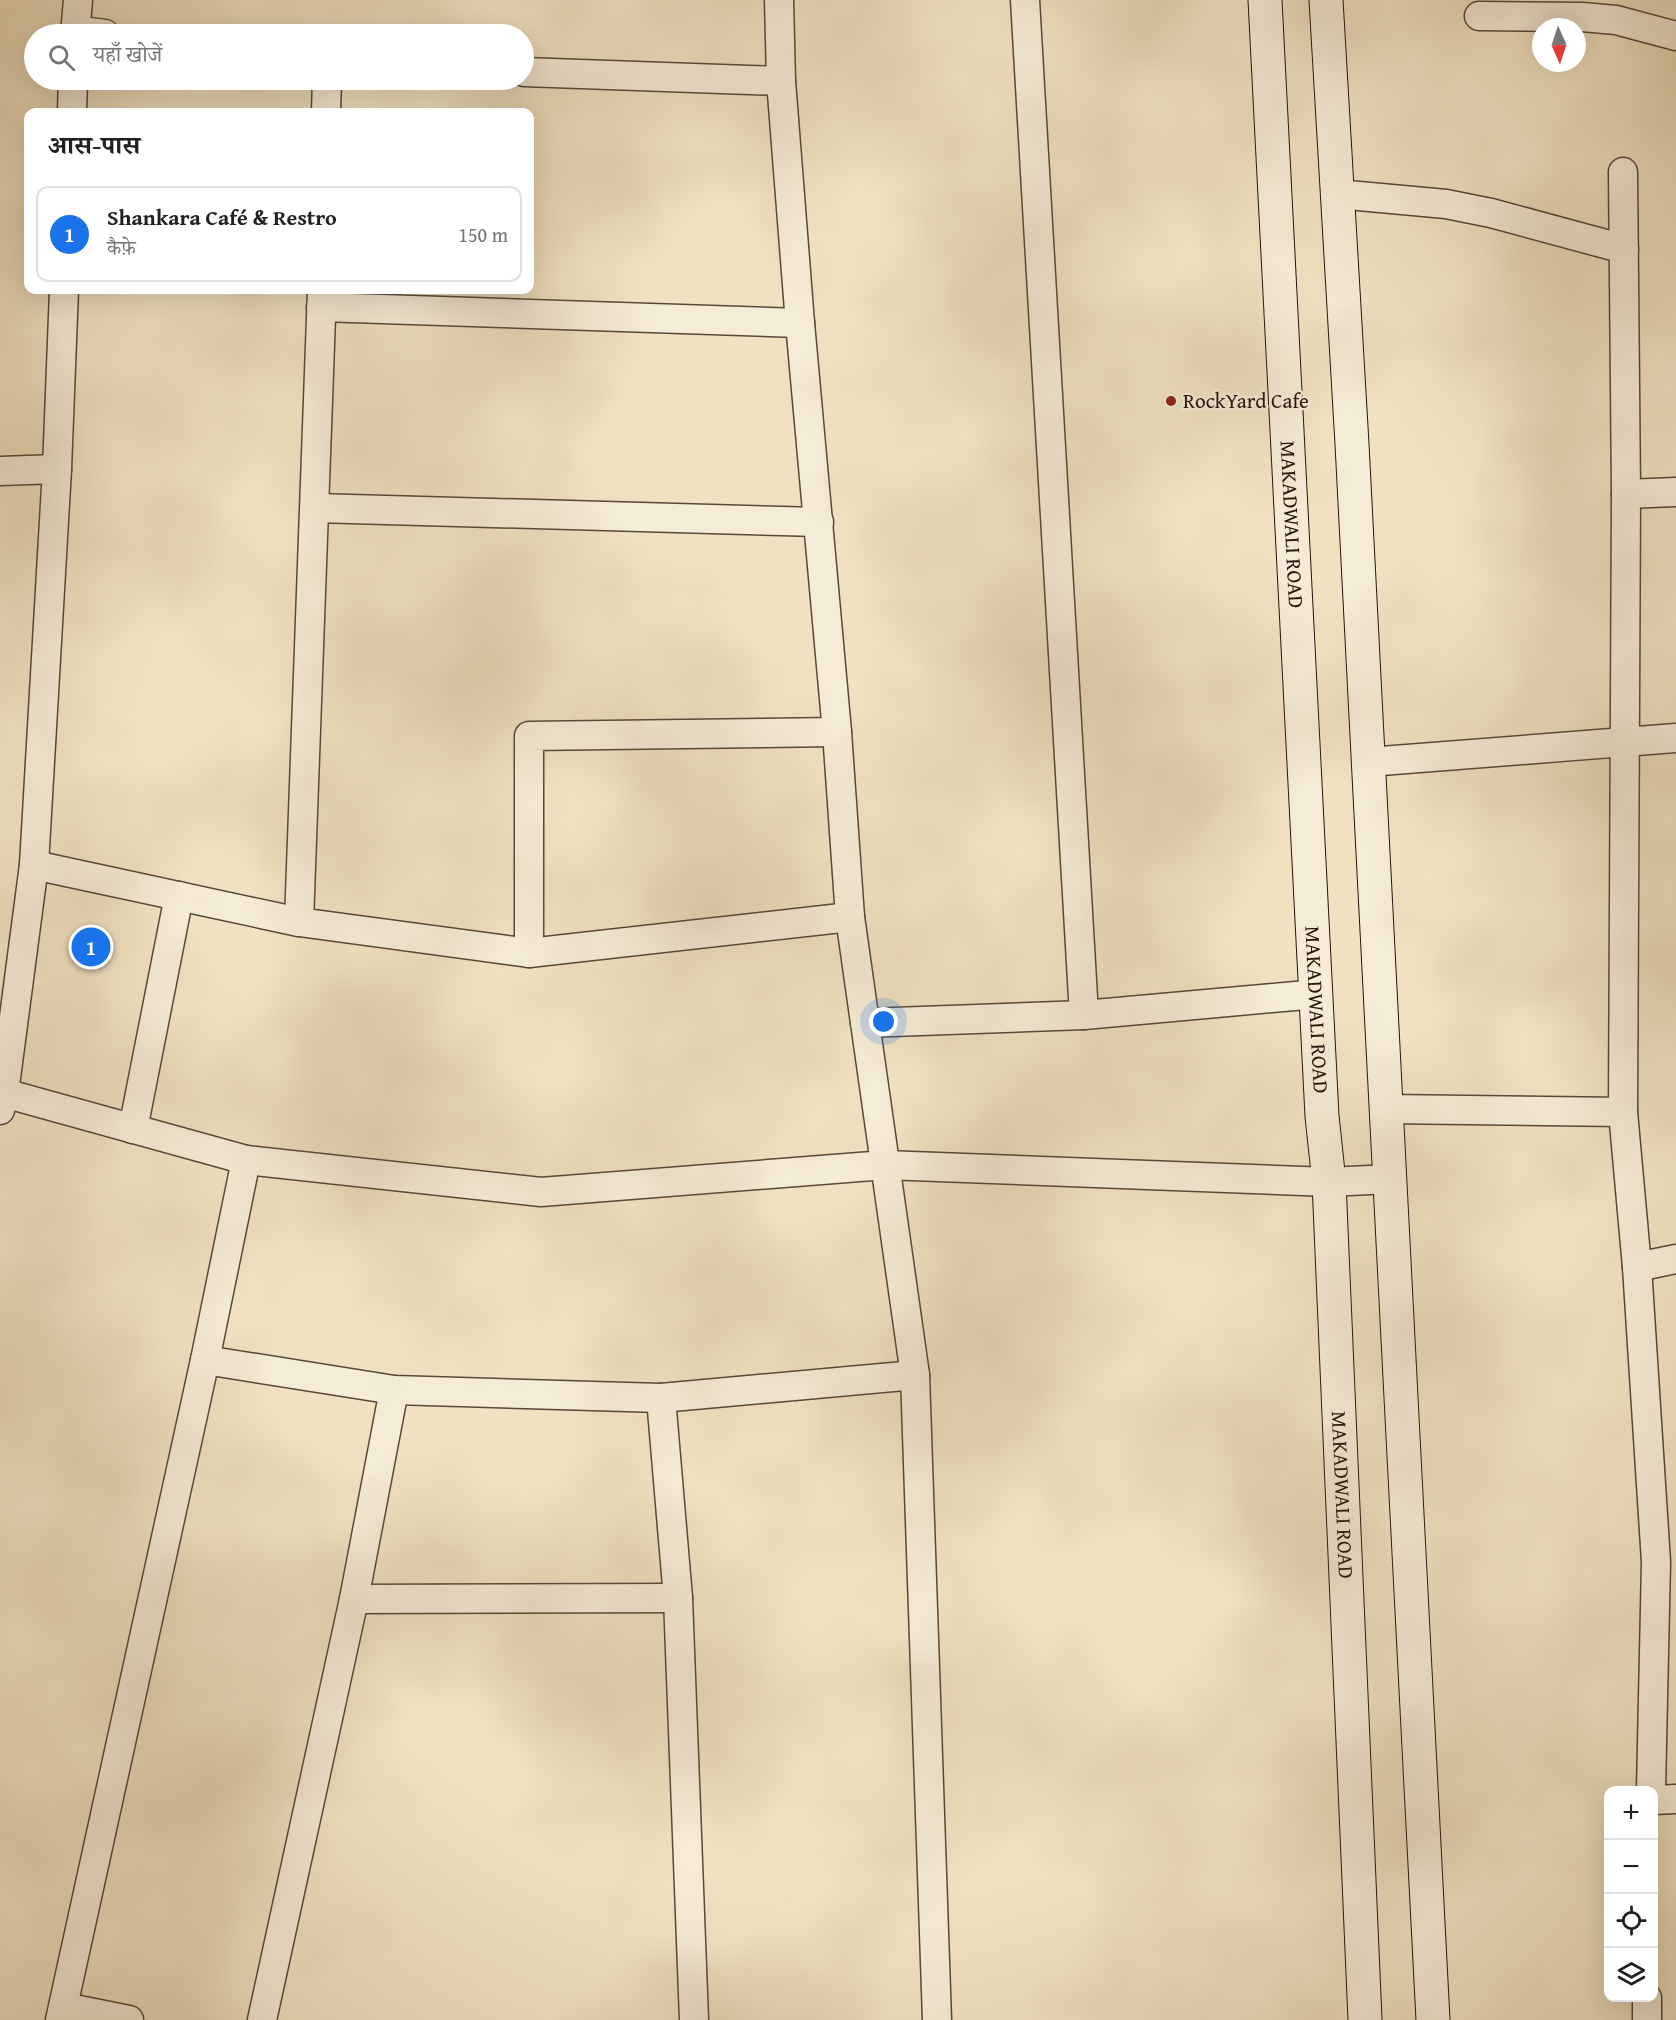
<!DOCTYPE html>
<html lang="hi">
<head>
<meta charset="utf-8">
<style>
	body { margin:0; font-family:"Gentium Book Plus","Noto Serif Devanagari",serif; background:#f6f6f6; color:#202124 }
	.controls { position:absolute; right:18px; bottom:18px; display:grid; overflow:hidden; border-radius:12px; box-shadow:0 6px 24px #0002 }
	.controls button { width:54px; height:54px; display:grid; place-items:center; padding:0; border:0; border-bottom:2px solid #e0e0e0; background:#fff; color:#202124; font:30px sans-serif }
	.compass { position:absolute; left:1532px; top:18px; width:54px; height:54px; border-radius:50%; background:#fff; box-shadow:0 6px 24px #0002; rotate:177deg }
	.you { position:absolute; left:884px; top:1022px; width:21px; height:21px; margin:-15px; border:4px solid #fff; border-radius:50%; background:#1a73e8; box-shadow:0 0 0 9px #1a73e833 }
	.badge { display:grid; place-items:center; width:39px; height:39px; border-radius:50%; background:#1a73e8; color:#fff; font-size:20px; font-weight:700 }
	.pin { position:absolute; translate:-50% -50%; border:3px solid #fff; box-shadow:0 2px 6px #0006 }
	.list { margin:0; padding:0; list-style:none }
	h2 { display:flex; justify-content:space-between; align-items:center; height:78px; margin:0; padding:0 24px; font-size:26px }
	h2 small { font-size:20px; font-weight:400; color:#757577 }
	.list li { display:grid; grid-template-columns:39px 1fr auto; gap:18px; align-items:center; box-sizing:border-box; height:96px; margin:0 12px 12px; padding:0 12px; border:2px solid #e0e0e0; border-radius:12px }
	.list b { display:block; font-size:22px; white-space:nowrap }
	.list p { margin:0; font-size:20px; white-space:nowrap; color:#757577 }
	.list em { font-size:20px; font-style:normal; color:#757577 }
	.icon { flex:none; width:33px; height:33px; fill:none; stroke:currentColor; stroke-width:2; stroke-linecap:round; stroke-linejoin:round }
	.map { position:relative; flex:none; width:1676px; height:2020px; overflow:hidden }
	.search { position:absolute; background:#fff; box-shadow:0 6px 24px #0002; left:24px; top:24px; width:510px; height:66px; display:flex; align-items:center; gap:15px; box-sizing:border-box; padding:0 21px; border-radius:33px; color:#757577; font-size:22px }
	.panel { position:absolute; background:#fff; box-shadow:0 6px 24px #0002; left:24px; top:108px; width:510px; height:186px; border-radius:12px }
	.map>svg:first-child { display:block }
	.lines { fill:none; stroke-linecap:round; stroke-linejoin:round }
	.street-casing { stroke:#58483a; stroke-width:31 }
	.secondary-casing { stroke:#26140d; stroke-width:35 }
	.street { stroke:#f5ecd7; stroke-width:28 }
	.secondary { stroke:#f5ecd7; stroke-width:33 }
	.poi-dot { fill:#8f2418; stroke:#f5ecd7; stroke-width:2 }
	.labels { text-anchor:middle; stroke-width:4.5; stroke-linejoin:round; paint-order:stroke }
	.poi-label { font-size:21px; fill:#26140d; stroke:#f5ecd7; text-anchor:start }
	.street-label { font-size:21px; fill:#26140d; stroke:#f5ecd7 }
</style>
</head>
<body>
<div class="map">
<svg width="1676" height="2020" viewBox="0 0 1676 2020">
	<rect width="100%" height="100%" fill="#f0e2c1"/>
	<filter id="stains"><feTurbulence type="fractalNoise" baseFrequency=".00333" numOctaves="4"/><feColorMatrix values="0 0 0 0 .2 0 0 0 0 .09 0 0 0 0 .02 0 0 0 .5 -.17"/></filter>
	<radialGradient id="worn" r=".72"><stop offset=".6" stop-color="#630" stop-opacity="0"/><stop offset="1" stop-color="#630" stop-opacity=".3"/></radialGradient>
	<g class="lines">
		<defs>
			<g id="street">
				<path d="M779 0 781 81 800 323 837 732 850 917 915 1375 937 2020"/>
				<path d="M1025 0 1084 1015"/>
				<path d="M1479 16 1582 17 1616 20 1676 36"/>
				<path d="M75 30 105 34"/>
				<path d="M75 34 78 0"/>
				<path d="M524 72 781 81"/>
				<path d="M72 112 73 80"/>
				<path d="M326 112 327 80"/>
				<path d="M1623 172 1626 494 1623 1112 1637 1267 1656 1562 1651 1790"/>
				<path d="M1337 194 1446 204 1491 213 1624 249"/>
				<path d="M321 307 800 323"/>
				<path d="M0 471 57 469"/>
				<path d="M1626 494 1676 492"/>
				<path d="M315 508 819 522"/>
				<path d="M1368 762 1676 738"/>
				<path d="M34 865 299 922 529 953 850 917"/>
				<path d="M299 922 322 290"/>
				<path d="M529 953V736L837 732"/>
				<path d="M865 1023 1084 1015 1317 994"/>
				<path d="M4 1093 246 1160 541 1192 885 1165 1329 1182 1390 1179"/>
				<path d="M1386 1109 1623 1112"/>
				<path d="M0 1110 4 1093 34 865 57 469 64 290"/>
				<path d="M133 1129 179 896"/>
				<path d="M1637 1267 1676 1259"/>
				<path d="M205 1360 394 1390 661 1398 915 1375"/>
				<path d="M661 1398 678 1598 694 2020"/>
				<path d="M354 1599 678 1598"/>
				<path d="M1654 1800 1676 1799"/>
				<path d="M64 2007 129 2020"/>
				<path d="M60 2020 205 1360 246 1160"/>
				<path d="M262 2020 354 1599 394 1390"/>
				<path d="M1647 2020V1998"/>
			</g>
			<g id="secondary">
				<path id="s1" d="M1265 0 1322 1116 1329 1182 1365 2020"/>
				<path d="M1326 0 1352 444 1433 2020"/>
			</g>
		</defs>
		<use href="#street" class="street-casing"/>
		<use href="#secondary" class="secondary-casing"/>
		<use href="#street" class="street"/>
		<use href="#secondary" class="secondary"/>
	</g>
	<circle class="poi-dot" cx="1171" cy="401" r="6"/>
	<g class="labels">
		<g class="poi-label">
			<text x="1183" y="408">RockYard Cafe</text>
		</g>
		<g class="street-label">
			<text dy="7" stroke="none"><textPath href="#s1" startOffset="525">MAKADWALI ROAD</textPath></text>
			<text dy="7" stroke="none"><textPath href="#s1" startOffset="1011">MAKADWALI ROAD</textPath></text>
			<text dy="7" stroke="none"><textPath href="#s1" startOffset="1497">MAKADWALI ROAD</textPath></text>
		</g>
	</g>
	<rect width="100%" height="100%" filter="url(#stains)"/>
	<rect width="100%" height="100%" fill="url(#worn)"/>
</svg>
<div class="controls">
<button>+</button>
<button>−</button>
<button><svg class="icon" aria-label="locate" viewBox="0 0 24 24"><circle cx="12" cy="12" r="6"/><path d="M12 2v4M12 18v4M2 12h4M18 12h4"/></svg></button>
<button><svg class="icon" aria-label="layers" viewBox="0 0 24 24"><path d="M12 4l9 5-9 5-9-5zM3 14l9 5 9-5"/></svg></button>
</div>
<svg class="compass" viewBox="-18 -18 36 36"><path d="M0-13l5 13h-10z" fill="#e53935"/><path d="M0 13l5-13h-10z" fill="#757577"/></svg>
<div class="you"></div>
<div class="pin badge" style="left:91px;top:947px">1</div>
<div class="search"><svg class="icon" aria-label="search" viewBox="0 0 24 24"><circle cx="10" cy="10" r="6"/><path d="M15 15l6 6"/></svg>यहाँ खोजें</div>
<section class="panel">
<h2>आस-पास<small></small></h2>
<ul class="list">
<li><span class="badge">1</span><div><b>Shankara Café &amp; Restro</b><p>कैफ़े</p></div><em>150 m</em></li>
</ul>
</section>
</div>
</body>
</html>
